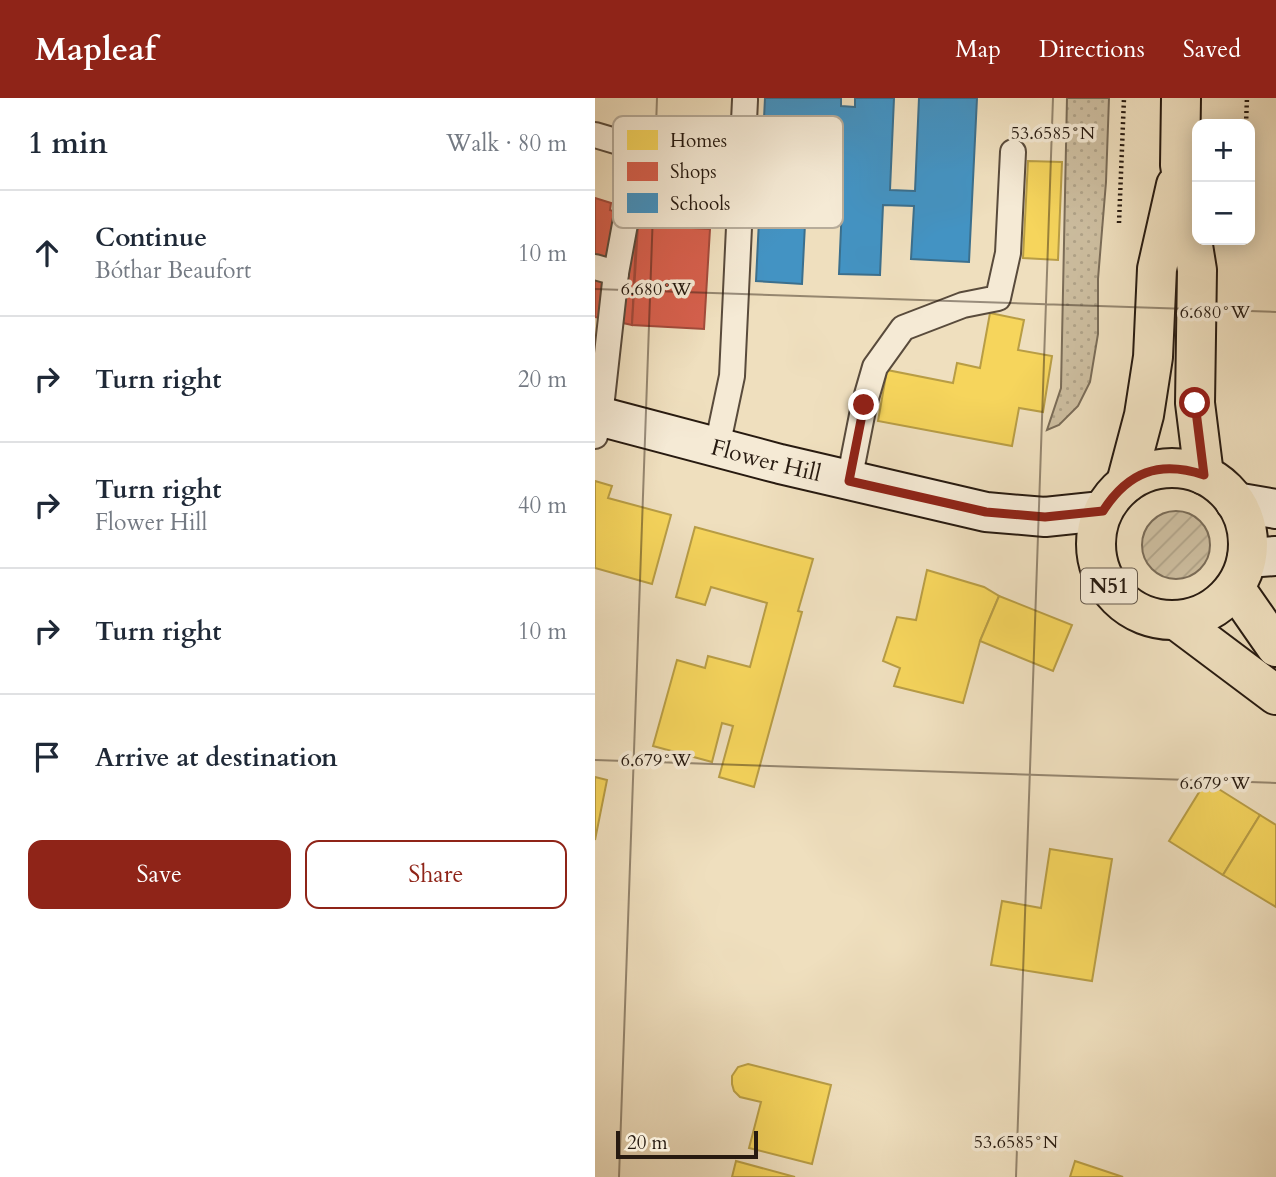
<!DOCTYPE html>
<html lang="en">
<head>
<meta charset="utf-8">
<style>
	body { margin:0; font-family:Cardo,serif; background:#f2f2f3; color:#1f2937 }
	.controls { position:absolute; right:21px; top:21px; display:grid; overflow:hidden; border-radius:14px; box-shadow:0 4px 18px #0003 }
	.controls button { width:63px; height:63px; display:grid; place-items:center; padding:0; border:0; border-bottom:2px solid #e0e1e3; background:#fff; color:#1f2937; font:35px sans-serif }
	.scale { position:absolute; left:21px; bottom:18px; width:142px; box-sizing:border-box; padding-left:7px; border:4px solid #271a10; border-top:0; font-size:19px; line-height:24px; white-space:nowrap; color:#271a10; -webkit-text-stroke:5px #f5ead5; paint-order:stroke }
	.stop { position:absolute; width:21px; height:21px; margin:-16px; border:5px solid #8f2418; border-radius:50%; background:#fff }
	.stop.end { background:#8f2418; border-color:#fff; box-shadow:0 2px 7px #0008 }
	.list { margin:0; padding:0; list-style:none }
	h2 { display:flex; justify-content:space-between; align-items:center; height:91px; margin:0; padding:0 28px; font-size:30px }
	h2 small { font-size:23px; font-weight:400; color:#747a83 }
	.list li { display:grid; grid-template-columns:46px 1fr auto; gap:21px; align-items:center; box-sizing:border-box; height:126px; padding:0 28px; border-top:2px solid #e0e1e3 }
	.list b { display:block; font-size:26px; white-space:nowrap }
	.list p { margin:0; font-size:23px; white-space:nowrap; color:#747a83 }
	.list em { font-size:23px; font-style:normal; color:#747a83 }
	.actions { display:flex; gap:14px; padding:21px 28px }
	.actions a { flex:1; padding:16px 0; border:2px solid #8f2418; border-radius:14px; text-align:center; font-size:24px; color:#8f2418 }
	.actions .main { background:#8f2418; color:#fff }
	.icon { flex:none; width:38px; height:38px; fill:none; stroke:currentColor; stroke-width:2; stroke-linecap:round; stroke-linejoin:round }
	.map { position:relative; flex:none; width:681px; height:1079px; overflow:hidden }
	header { display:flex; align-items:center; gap:42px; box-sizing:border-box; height:98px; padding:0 35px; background:#8f2418; color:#fff }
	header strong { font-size:33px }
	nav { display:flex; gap:38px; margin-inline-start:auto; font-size:24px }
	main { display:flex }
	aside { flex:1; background:#fff }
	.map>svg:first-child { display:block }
	.grass { fill:url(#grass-dots); stroke:#7a6c58; stroke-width:2 }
	.garden { fill:url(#garden-furrows); stroke:#7a6c58; stroke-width:2 }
	.homes { fill:#f6d55c; stroke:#b89d45; stroke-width:2 }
	.shops { fill:#d6604d; stroke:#a24b3b; stroke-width:2 }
	.schools { fill:#4393c3; stroke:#3b6f8d; stroke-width:2 }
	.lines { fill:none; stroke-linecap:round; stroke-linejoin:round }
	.service-casing { stroke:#594b3c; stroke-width:28 }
	.secondary-casing { stroke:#271a10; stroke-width:42 }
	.primary-casing { stroke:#271a10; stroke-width:42 }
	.path { stroke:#271a10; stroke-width:4.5; stroke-dasharray:2 3.5; stroke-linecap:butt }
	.service { stroke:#f5ead5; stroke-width:24 }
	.secondary { stroke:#f5ead5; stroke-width:38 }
	.primary { stroke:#efdfbe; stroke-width:38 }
	.route { stroke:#8f2418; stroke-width:9 }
	.ticks { fill:none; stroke:#271a10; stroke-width:2; stroke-opacity:0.45 }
	.labels { text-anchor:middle; stroke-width:7; stroke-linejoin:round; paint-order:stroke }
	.shield { fill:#f5ead5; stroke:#65584b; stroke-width:2 }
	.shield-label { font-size:21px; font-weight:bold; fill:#271a10 }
	.street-label { font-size:23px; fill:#271a10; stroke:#f5ead5 }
	.key { fill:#f5ead5; stroke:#b7ac9a; stroke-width:2 }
	.key-label { font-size:19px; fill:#271a10 }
	.ticks-label { font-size:18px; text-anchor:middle; fill:#271a10; stroke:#f5ead5; stroke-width:7; stroke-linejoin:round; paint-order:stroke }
</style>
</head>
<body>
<header>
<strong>Mapleaf</strong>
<nav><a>Map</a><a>Directions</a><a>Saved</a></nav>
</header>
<main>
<aside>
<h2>1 min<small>Walk · 80 m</small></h2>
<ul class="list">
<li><svg class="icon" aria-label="ahead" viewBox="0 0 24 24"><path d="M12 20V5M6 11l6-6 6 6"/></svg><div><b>Continue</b><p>Bóthar Beaufort</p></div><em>10 m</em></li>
<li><svg class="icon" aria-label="right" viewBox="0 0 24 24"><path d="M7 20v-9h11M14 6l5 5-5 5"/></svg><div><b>Turn right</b></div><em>20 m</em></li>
<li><svg class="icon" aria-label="right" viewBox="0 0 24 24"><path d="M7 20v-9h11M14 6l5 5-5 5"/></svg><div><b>Turn right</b><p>Flower Hill</p></div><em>40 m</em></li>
<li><svg class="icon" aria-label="right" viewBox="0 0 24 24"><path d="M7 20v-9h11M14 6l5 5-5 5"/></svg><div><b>Turn right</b></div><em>10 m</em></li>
<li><svg class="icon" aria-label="arrive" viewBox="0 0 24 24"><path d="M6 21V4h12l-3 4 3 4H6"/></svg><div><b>Arrive at destination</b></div></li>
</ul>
<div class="actions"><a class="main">Save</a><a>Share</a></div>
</aside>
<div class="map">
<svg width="681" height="1079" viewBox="0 0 681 1079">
	<defs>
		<pattern id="grass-dots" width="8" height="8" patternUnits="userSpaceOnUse" patternTransform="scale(1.75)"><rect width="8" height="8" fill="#cdbea0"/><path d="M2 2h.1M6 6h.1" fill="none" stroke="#b0a389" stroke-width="1.8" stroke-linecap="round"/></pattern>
		<pattern id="garden-furrows" width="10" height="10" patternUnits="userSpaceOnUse" patternTransform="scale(1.75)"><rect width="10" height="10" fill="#cdbea0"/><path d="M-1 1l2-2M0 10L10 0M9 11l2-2" fill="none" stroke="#b0a389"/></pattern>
	</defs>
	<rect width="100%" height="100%" fill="#efdfbe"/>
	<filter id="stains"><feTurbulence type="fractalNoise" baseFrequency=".00286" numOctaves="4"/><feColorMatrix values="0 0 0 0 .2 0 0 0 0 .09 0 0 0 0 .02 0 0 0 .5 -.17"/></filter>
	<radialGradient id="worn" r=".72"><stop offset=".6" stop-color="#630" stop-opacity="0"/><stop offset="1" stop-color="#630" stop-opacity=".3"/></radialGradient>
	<path class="grass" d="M472 0H514L511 84 503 181V236L495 284 483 308 464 327 452 332 466 290Z"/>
	<circle class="garden" cx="581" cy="447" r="34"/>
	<g class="homes">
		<path d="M433 63 467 64 463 162 428 160Z"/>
		<path d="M395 215 429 222 423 252 457 258 448 314 424 310 417 348 283 323 292 272 358 285 362 265 385 270Z"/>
		<path d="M0 383 17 388 13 400 76 417 57 486 0 470Z"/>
		<path d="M100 429 218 461 203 513 207 514 159 689 124 679 138 628 127 625 117 664 58 648 82 562 110 570 113 558 155 569 172 505 116 489 110 507 81 499Z"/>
		<path d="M332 472 389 489 404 498 385 543 368 605 299 588 305 570 288 563 302 519 321 522Z"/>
		<path d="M404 498 477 527 458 573 385 543Z"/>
		<path d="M0 679 12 682 0 742Z"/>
		<path d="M611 683 665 717 628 777 574 743Z"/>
		<path d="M665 717 681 727V809L628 777Z"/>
		<path d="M455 751 517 761 497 883 396 867 407 803 446 810Z"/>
		<path d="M153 966 236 987 217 1066 154 1050 166 1004 145 999 139 993 137 986V978L143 969Z"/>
		<path d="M141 1063 200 1079H137Z"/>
		<path d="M480 1063 528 1079H475Z"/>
	</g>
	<g class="shops">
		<path d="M0 100 16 105 15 112 42 120 37 227 0 219Z"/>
		<path d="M43 127 115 131 109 231 37 227Z"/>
	</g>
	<path class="schools" d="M170 0H246V8L260 9V0H299L295 92 320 93 324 0H382L374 164 316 161 319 108 288 107 285 177 244 176 247 107 211 106 207 186 161 183Z"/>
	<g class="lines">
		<defs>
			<g id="service">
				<path d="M0 37 44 50 21 175"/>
				<path d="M0 169 21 175 5 319 0 338"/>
				<path d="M122 349 137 278 150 2"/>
				<path d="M254 383 269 307 280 269 308 230 368 207 403 200 413 155 418 54"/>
			</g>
			<g id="secondary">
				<path id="s1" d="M0 317 185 366 391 414 450 419 507 413"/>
				<path d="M640 404 681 411"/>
				<path d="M652 460 681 458"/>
			</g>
			<g id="primary">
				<path d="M586 0 585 67 602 172 600 305 609 377"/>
				<circle cx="577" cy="446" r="76"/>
				<path d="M531 385 549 317 558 259 562 171 581 87"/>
				<path d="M640 490 681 549"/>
				<path d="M581 522 681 597"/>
			</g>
		</defs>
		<use href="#service" class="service-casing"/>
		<use href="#secondary" class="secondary-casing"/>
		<use href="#primary" class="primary-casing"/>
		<g class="path">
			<path d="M651 26 652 0"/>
			<path d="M524 125 529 0"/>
		</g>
		<use href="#service" class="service"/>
		<use href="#secondary" class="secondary"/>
		<use href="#primary" class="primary"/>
	</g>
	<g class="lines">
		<path class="route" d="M269 307 254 383 391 414 450 419 508 413C533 374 564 362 609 377L600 305"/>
	</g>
	<path class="ticks" d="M0 191 681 214M0 662 681 685M24 1079 62 0M421 1079 458 0"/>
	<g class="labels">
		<rect class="shield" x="486" y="470.5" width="56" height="35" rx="5"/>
		<g class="shield-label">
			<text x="514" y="495">N51</text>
		</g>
		<g class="street-label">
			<text dy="8" stroke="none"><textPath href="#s1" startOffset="177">Flower Hill</textPath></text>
		</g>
	</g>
	<rect x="18" y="18" width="230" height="112" rx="10" class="key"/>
	<rect x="32" y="32" width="31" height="20" fill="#f6d55c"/>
	<rect x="32" y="64" width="31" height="19" fill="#d6604d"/>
	<rect x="32" y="95" width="31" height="20" fill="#4393c3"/>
	<g class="key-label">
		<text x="75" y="49">Homes</text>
		<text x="75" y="80">Shops</text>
		<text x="75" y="112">Schools</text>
	</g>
	<g class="ticks-label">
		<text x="458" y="41">53.6585°N</text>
		<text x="61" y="197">6.680°W</text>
		<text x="620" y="220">6.680°W</text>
		<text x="61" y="668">6.679°W</text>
		<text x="620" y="691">6.679°W</text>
		<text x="421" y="1050">53.6585°N</text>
	</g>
	<rect width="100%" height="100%" filter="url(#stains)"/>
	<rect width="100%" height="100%" fill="url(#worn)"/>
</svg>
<div class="controls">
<button>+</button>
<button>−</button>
</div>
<div class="scale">20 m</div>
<div class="stop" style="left:600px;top:305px"></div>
<div class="stop end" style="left:269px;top:307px"></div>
</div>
</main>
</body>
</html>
